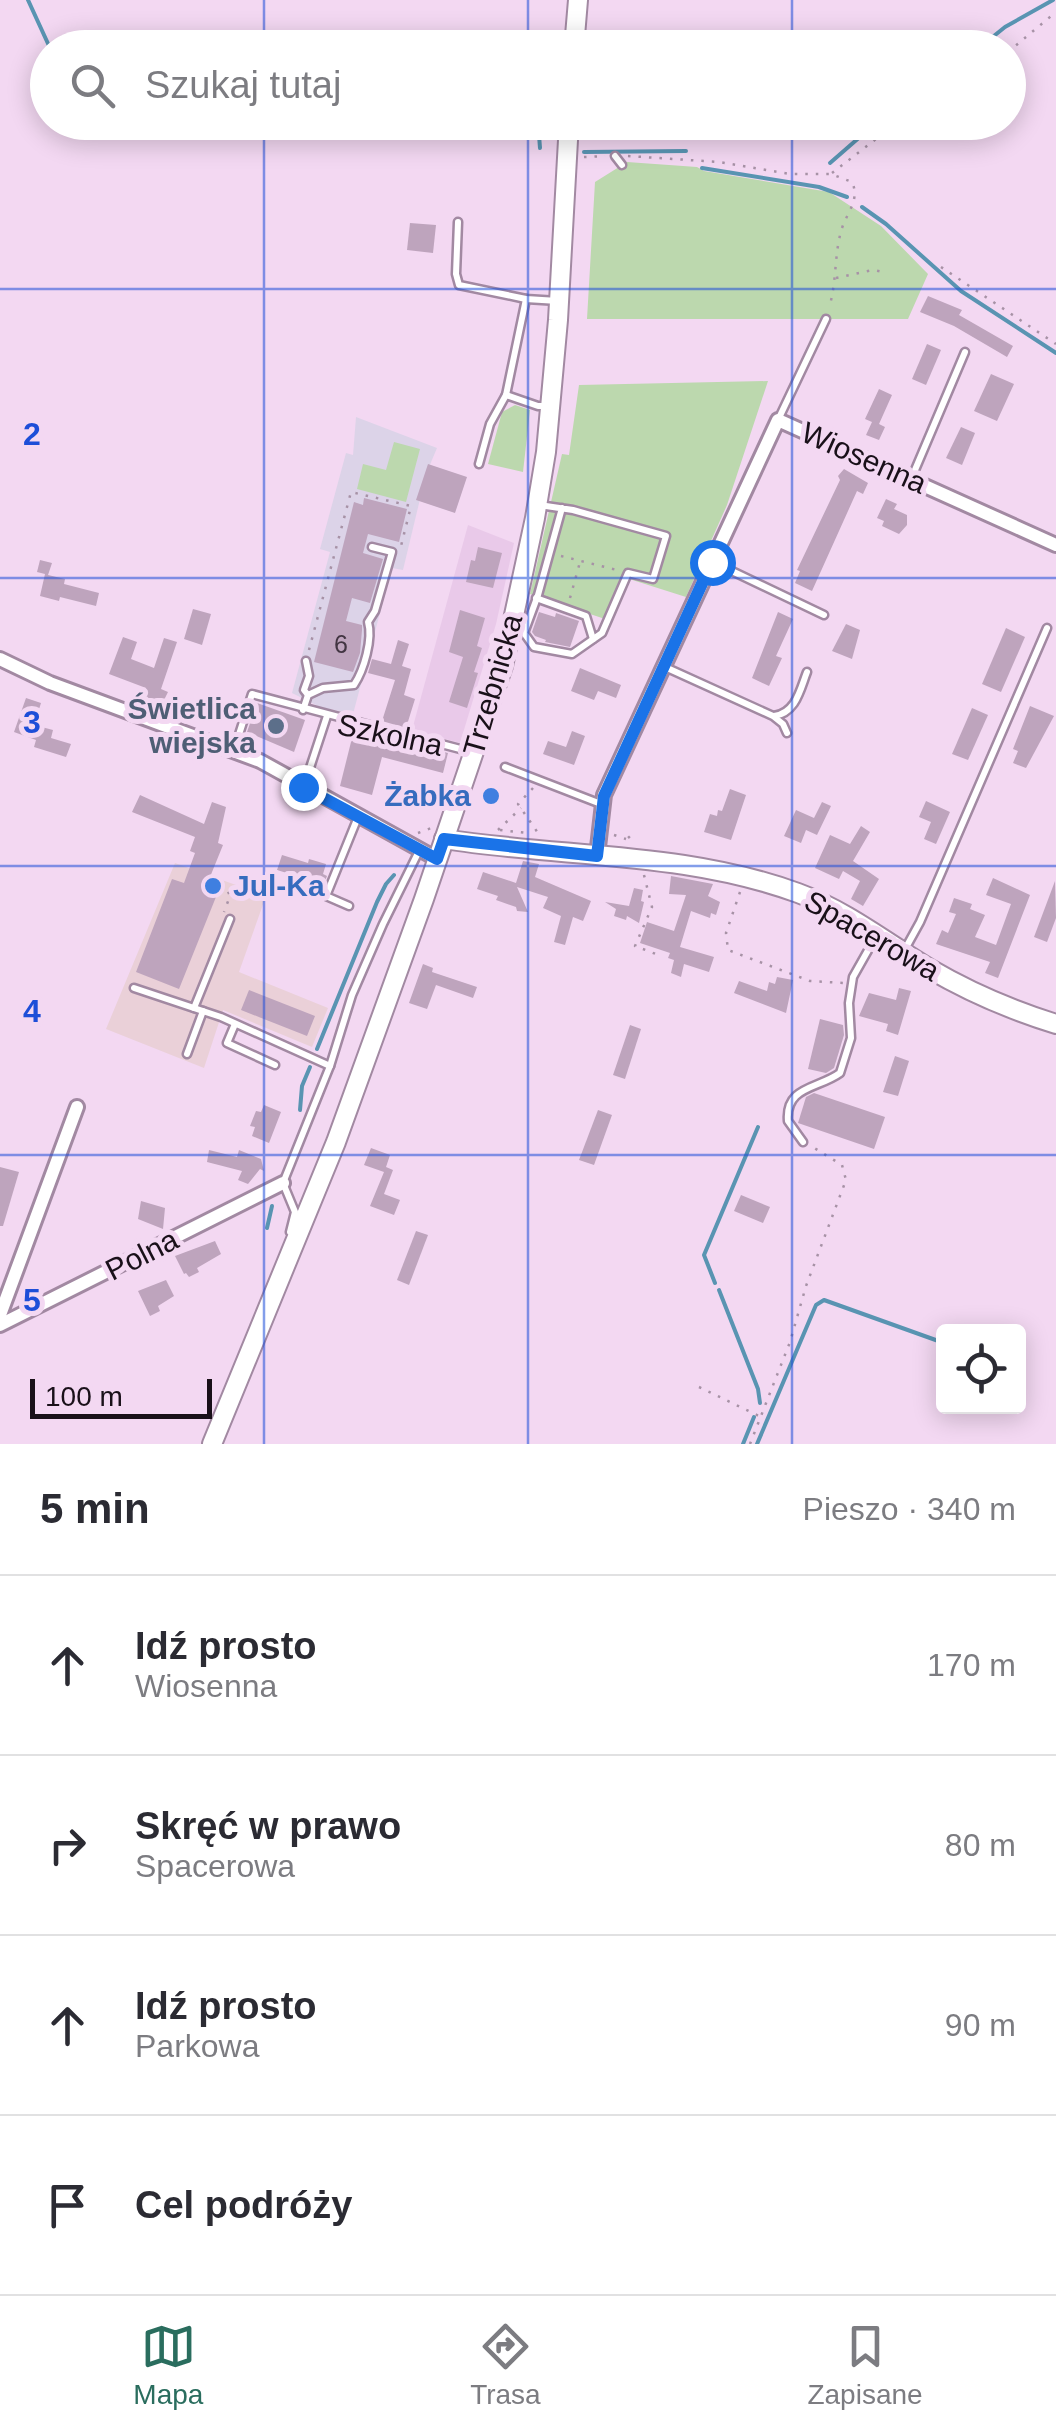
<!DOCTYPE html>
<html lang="pl">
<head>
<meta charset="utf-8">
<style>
	body { margin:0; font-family:Helvetica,sans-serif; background:#f2f2f3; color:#2b2b33 }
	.controls { position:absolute; right:30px; bottom:30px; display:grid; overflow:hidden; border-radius:10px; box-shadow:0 5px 25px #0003 }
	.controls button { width:90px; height:90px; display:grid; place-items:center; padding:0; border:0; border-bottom:2px solid #e1e1e2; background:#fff; color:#2b2b33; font:50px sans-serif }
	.scale { position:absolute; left:30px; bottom:25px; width:182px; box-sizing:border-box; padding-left:10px; border:5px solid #191019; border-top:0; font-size:28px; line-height:35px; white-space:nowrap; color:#191019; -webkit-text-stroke:8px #f3d8f2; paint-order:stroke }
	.stop { position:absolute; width:30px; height:30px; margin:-22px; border:8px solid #1a73e8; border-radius:50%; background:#fff }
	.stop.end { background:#1a73e8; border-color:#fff; box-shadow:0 2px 10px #0008 }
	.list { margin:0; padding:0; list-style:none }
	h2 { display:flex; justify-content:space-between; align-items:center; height:130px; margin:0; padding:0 40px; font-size:42px }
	h2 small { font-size:32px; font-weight:400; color:#7c7c81 }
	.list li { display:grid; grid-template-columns:65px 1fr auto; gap:30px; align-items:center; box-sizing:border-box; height:180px; padding:0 40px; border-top:2px solid #e1e1e2 }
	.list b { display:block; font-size:38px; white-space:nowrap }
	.list p { margin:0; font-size:32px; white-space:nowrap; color:#7c7c81 }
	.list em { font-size:32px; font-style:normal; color:#7c7c81 }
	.icon { flex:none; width:55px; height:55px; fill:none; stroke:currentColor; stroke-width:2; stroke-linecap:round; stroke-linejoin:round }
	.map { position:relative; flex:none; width:1056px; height:1444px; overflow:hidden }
	.search { position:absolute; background:#fff; box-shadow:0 5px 25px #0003; left:30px; right:30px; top:30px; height:110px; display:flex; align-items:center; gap:25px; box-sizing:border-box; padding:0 35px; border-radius:55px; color:#7c7c81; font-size:38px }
	.sheet { height:850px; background:#fff }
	nav { display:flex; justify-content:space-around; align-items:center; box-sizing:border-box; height:140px; border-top:2px solid #e1e1e2; background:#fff; font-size:28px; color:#7c7c81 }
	nav a { display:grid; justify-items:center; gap:5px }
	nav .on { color:#2a6d5e }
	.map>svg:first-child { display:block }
	.built { fill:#e9c9e9 }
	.industrial { fill:#ead0d8 }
	.education { fill:#dcd3e8 }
	.green { fill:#bcd8ae }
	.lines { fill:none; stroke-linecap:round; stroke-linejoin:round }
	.stream { stroke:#5994b2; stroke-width:4 }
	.building { fill:#bea4bd }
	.lane-casing { stroke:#a289a2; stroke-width:11 }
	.street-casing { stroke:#a289a2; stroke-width:18 }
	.secondary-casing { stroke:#a289a2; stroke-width:22 }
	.path { stroke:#a792a6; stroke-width:2.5; stroke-dasharray:2.5 8; stroke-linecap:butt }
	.lane { stroke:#fff; stroke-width:6 }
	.street { stroke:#fff; stroke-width:12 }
	.secondary { stroke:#fff; stroke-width:18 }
	.route { stroke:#1a73e8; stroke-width:12 }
	.grid { fill:none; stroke:#1d4ed8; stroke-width:2.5; stroke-opacity:0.55 }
	.service-dot { fill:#5c6f8a; stroke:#f3d8f2; stroke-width:4 }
	.shop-dot { fill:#3f7fe0; stroke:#f3d8f2; stroke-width:4 }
	.labels { text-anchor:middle; stroke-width:10; stroke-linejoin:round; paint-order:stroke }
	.number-label { font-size:25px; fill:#423542 }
	.street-label { font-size:30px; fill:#191019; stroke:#f3d8f2 }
	.service-label { font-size:30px; font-weight:bold; fill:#4e5e75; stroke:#f3d8f2; text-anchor:end }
	.shop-label { font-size:30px; font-weight:bold; fill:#366cbe; stroke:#f3d8f2; text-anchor:end }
	.grid-label { font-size:32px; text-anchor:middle; font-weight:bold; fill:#1d4ed8; stroke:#f3d8f2; stroke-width:10; stroke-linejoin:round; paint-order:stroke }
</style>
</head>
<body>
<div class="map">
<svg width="1056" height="1444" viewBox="0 0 1056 1444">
	<rect width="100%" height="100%" fill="#f3d8f2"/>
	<path class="built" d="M468 525 514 543 496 624 460 743 412 730Z"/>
	<path class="industrial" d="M175 863 266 896 239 972 328 1008 312 1047 223 1010 204 1068 106 1029Z"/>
	<path class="education" d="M356 417 437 448 426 474 403 570 392 568 353 714 320 707 292 693 330 552 320 549 346 453 353 455Z"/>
	<g class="green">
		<path d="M627 162 697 167 704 171 829 192 881 226 928 274 908 319H587L595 182Z"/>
		<path d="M768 381 727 505 686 597 623 577 605 619 530 594 562 454 569 455 579 385Z"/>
		<path d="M515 405 530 410 523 472 488 464 502 412Z"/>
		<path d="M394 442 420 449 406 502 357 489 363 464 386 470Z"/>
	</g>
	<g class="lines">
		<g class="stream">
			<path d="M28 0 50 48"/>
			<path d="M979 48 1005 27 1053 0"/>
			<path d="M538 122 540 148"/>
			<path d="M584 152 686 151"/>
			<path d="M830 163 877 122"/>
			<path d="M702 168 819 187 847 197"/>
			<path d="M862 207 886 224 961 291 1056 353"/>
			<path d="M317 1049 377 902 386 884 394 875"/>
			<path d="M300 1110 302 1086 310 1067"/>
			<path d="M267 1228 272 1206"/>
			<path d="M715 1283 704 1255 758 1127"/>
			<path d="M719 1290 758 1389 760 1403"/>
			<path d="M743 1444 754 1417"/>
			<path d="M757 1444 816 1305 824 1300 944 1343"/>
		</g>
	</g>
	<g class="building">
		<path d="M410 223 436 225 433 253 407 250Z"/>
		<path d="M928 296 962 310 959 315 1013 346 1007 357 954 326 920 312Z"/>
		<path d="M927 344 941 350 926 385 912 379Z"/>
		<path d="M991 374 1014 384 997 421 974 411Z"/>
		<path d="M879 389 892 395 879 424 885 427 879 440 866 435 872 422 865 419Z"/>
		<path d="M961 427 975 433 962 465 946 458Z"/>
		<path d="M428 464 467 477 455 513 416 500Z"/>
		<path d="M844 469 868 483 863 494 857 491 812 591 795 583 800 571 797 570 840 480 838 476Z"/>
		<path d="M364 498 407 509 399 542 368 534 363 553 383 559 370 603 352 598 346 621 362 625V630L360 653 353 672 314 662 354 502 363 505Z"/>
		<path d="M886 499 897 504 894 509 907 515V525L899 534 882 526 884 521 877 518Z"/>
		<path d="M478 547 502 553 493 588 466 582 471 560 475 561Z"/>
		<path d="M40 560 52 563 48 575 65 579 64 584 99 593 96 606 60 597 59 601 40 596 45 574 37 572Z"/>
		<path d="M193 609 211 614 202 645 184 639Z"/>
		<path d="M460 610 485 618 477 646 482 648 474 672 478 673 467 708 449 702 463 657 449 652Z"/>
		<path d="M539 612 555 617 556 613 579 621 570 647 545 642 546 640 535 636 532 632Z"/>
		<path d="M778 612 793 619 776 656 782 658 769 686 752 678Z"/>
		<path d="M846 624 860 630 852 659 832 651Z"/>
		<path d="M1006 628 1025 637 1001 692 982 684Z"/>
		<path d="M123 637 137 642 131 659 154 668 164 638 177 642 161 689 168 692 161 706 142 698 146 688 109 674Z"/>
		<path d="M398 640 409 644 402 666 411 669 404 695 415 699 406 728 382 721 395 680 368 673 372 659 391 664Z"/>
		<path d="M580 668 621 685 616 698 598 691 594 700 571 691Z"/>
		<path d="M26 698 41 703 34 725 53 730 51 738 71 744 66 757 34 747 36 740 14 732Z"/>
		<path d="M257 703 305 720 294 752 247 732Z"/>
		<path d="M1030 706 1054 716 1026 768 1013 763 1018 751 1013 749Z"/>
		<path d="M972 708 988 715 968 760 952 754Z"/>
		<path d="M354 730 448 753 443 773 382 757 372 795 340 786Z"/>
		<path d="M572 731 585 736 574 765 543 754 548 741 566 747Z"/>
		<path d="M730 789 746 795 731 840 704 832 710 814 717 816 718 810 722 811Z"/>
		<path d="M140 795 204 824 212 802 226 807 218 843 223 845 210 877 222 882 179 989 136 972 172 879 184 883 195 853 190 851 195 837 132 812Z"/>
		<path d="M926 801 950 812 936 844 924 839 931 822 919 817Z"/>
		<path d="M822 802 831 806 817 835 806 830 801 843 784 836 796 810 814 818Z"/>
		<path d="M861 826 870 832 853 861 879 879 863 906 851 899 860 881 843 871 839 879 815 868 830 835 850 844Z"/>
		<path d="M282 855 308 863 309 859 326 864 323 874 327 876 319 897 298 890 303 878 277 870Z"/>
		<path d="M523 861 539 864 535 877 591 901 583 921 573 917 565 945 554 942 561 916 543 908 548 897 517 887 528 912 517 911 516 907 496 900 498 896 477 889 483 872 516 883Z"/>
		<path d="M671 876 713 884 708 896 720 902 716 915 711 913 710 918 691 911 680 947 714 957 709 972 684 964 681 977 671 973 674 960 668 958 670 953 640 943 647 922 674 931 686 895 669 894Z"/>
		<path d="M993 878 1030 895 998 978 985 973 990 962 936 944 942 930 948 933 956 914 949 912 954 898 972 904 970 909 985 915 975 937 996 945 1011 904 986 895Z"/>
		<path d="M1055 881 1056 918 1047 942 1034 937Z"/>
		<path d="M634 888 643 890 641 901 644 902 639 923 627 916 626 920 614 916 616 909 605 902 629 906Z"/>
		<path d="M423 964 433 968 432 972 477 987 473 998 436 985 427 1009 409 1003Z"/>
		<path d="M777 977 793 980 786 1013 734 993 739 981 767 991 769 982 775 984Z"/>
		<path d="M899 988 911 991 898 1035 886 1031 888 1024 859 1016 869 993 896 1000Z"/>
		<path d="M249 990 315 1016 307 1036 241 1010Z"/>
		<path d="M820 1019 843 1025 844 1035 834 1068 826 1073 808 1069Z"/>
		<path d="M630 1025 641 1029 625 1079 613 1075Z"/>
		<path d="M895 1056 909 1061 898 1096 883 1092Z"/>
		<path d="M814 1093 885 1117 874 1149 798 1123 806 1097Z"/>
		<path d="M264 1105 281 1112 269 1143 252 1136 255 1127 250 1126 256 1111 261 1112Z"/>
		<path d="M598 1110 612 1115 594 1165 579 1160Z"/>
		<path d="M371 1148 390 1155 386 1167 393 1170 384 1194 400 1200 394 1215 370 1206 384 1172 364 1165Z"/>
		<path d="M209 1150 237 1157 239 1150 261 1159 264 1171 260 1169 248 1184 238 1180 242 1171 207 1162Z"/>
		<path d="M0 1167 19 1172 3 1226H0Z"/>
		<path d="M741 1195 770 1207 763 1223 734 1211Z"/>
		<path d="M141 1201 165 1208 163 1229 138 1219Z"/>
		<path d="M416 1231 428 1235 409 1285 397 1280Z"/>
		<path d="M215 1241 221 1254 197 1268 199 1272 189 1277 186 1273 184 1274 175 1256Z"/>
		<path d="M166 1280 174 1296 158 1306 160 1311 150 1316 138 1291Z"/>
	</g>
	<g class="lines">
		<defs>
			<g id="lane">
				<path d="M615 156 622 165"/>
				<path d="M458 222 456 274 459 285 526 299 558 301"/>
				<path d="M506 395 526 299"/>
				<path d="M778 420 826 319"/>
				<path d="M479 464 490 424 506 395 538 406H549"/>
				<path d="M912 477 965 352"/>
				<path d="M539 505 573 510 666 536 653 579 628 573 602 633 572 654 534 647 524 633 538 595 562 508"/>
				<path d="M713 562 824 615"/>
				<path d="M536 598 586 616 593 639"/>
				<path d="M306 661 309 676 304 690 308 695"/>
				<path d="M665 667 773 716 783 724 787 733"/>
				<path d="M303 710 308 695 323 688 354 685C364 670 373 639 368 622L375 611 392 552 372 547"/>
				<path d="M774 716C796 713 800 690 807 672"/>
				<path d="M234 750 252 694 464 750"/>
				<path d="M505 767 601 804"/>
				<path d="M304 786 327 716"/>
				<path d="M349 906 326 896 358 817"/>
				<path d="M904 951 920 922 1047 628"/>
				<path d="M134 988 221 1017 330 1066"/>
				<path d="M194 1008 230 919"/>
				<path d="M235 1024 227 1043 275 1065"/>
				<path d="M187 1054 203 1011"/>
				<path d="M803 1142 788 1121C785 1086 818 1089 840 1073L851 1038 849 1003 853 977 875 938"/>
				<path d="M290 1232 295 1212 283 1183 330 1066 352 995 383 924 419 851"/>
			</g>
			<g id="street">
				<path d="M0 659 50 683 260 761 437 859"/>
				<path d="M597 856 604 795 778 420 1056 545"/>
				<path d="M0 1315 77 1107"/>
				<path d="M0 1325 283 1183"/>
			</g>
			<g id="secondary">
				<path d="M574 48 578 0"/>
				<path d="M444 839C564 858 683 851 798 893 847 911 887 943 930 969 971 993 1011 1010 1056 1024"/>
				<path d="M212 1444 336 1142 424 899 503 666 535 518 546 452 558 320 569 122"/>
			</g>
		</defs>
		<use href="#lane" class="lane-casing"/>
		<use href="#street" class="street-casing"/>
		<use href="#secondary" class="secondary-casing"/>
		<g class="path">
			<path d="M1008 52 1056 12"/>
			<path d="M628 156 719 162 790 174H831L852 182C860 199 848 211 842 228 834 253 837 282 829 308"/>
			<path d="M584 157 605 156"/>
			<path d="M832 173 898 122"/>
			<path d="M941 267 1056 344"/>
			<path d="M836 278 873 270 883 272"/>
			<path d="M561 556 621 571"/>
			<path d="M570 598 580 562"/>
			<path d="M309 650 351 492 411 506 401 546"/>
			<path d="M533 788 518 804 538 833"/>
			<path d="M498 830 521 808"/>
			<path d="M500 830 527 833"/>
			<path d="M418 833 434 827"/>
			<path d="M614 835 626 839"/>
			<path d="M628 838 635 832"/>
			<path d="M644 875 652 907 635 946 661 956"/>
			<path d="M220 886 227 889 230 896 224 912"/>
			<path d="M740 892 726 933 728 950 810 981 843 983"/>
			<path d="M699 1387 759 1416"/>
			<path d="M750 1444 790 1342 806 1286 846 1180 842 1165 811 1146"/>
		</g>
		<use href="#lane" class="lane"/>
		<use href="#street" class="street"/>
		<use href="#secondary" class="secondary"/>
	</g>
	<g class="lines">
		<path class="route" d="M303 787 437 859 444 839 597 856 604 796 712 562"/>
	</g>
	<path class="grid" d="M264 0V48M528 0V48M792 0V48M264 122V1444M528 122V1444M792 122V1444M0 289H1056M0 578H1056M0 866H1056M0 1155H1056"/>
	<circle class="service-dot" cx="276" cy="726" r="10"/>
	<g class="shop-dot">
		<circle cx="491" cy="796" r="10"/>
		<circle cx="213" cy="886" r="10"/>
	</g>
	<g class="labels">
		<g class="number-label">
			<text x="341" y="653">6</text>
		</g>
		<g class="street-label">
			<text transform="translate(864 458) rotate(24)" y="10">Wiosenna</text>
			<text transform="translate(493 685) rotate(-74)" y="10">Trzebnicka</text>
			<text transform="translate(390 735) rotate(12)" y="10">Szkolna</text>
			<text transform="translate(872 936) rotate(30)" y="10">Spacerowa</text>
			<text transform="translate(142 1255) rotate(-27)" y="10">Polna</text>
		</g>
		<g class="service-label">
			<text x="256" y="719">Świetlica<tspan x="256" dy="34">wiejska</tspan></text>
		</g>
		<g class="shop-label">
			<text x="471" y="806">Żabka</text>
			<text x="233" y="896" text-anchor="start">Jul-Ka</text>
		</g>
	</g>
	<g class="grid-label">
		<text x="32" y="445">2</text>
		<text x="32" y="733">3</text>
		<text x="32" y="1022">4</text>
		<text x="32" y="1311">5</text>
	</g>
</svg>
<div class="controls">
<button><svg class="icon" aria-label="locate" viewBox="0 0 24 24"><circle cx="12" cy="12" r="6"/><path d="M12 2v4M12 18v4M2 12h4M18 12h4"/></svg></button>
</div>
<div class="scale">100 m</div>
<div class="stop" style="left:712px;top:562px"></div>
<div class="stop end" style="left:303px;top:787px"></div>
<div class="search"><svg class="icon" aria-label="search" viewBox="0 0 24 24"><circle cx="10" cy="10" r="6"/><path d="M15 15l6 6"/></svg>Szukaj tutaj</div>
</div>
<section class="sheet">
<h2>5 min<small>Pieszo · 340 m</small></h2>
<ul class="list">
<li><svg class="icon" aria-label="ahead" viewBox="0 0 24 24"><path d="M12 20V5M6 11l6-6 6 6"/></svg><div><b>Idź prosto</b><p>Wiosenna</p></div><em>170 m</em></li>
<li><svg class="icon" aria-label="right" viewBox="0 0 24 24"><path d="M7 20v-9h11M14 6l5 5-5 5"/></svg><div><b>Skręć w prawo</b><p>Spacerowa</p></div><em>80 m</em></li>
<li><svg class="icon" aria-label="ahead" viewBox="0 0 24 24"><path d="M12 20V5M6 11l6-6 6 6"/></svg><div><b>Idź prosto</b><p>Parkowa</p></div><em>90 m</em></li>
<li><svg class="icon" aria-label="arrive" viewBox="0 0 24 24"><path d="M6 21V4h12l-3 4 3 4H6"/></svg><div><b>Cel podróży</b></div></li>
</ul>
</section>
<nav>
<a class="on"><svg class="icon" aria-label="map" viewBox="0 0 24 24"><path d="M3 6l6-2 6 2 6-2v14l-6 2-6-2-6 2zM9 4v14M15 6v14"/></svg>Mapa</a>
<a><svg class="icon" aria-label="directions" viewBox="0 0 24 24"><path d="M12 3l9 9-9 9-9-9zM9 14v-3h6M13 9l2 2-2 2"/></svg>Trasa</a>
<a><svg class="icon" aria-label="saved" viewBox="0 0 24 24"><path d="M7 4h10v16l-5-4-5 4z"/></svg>Zapisane</a>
</nav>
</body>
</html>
